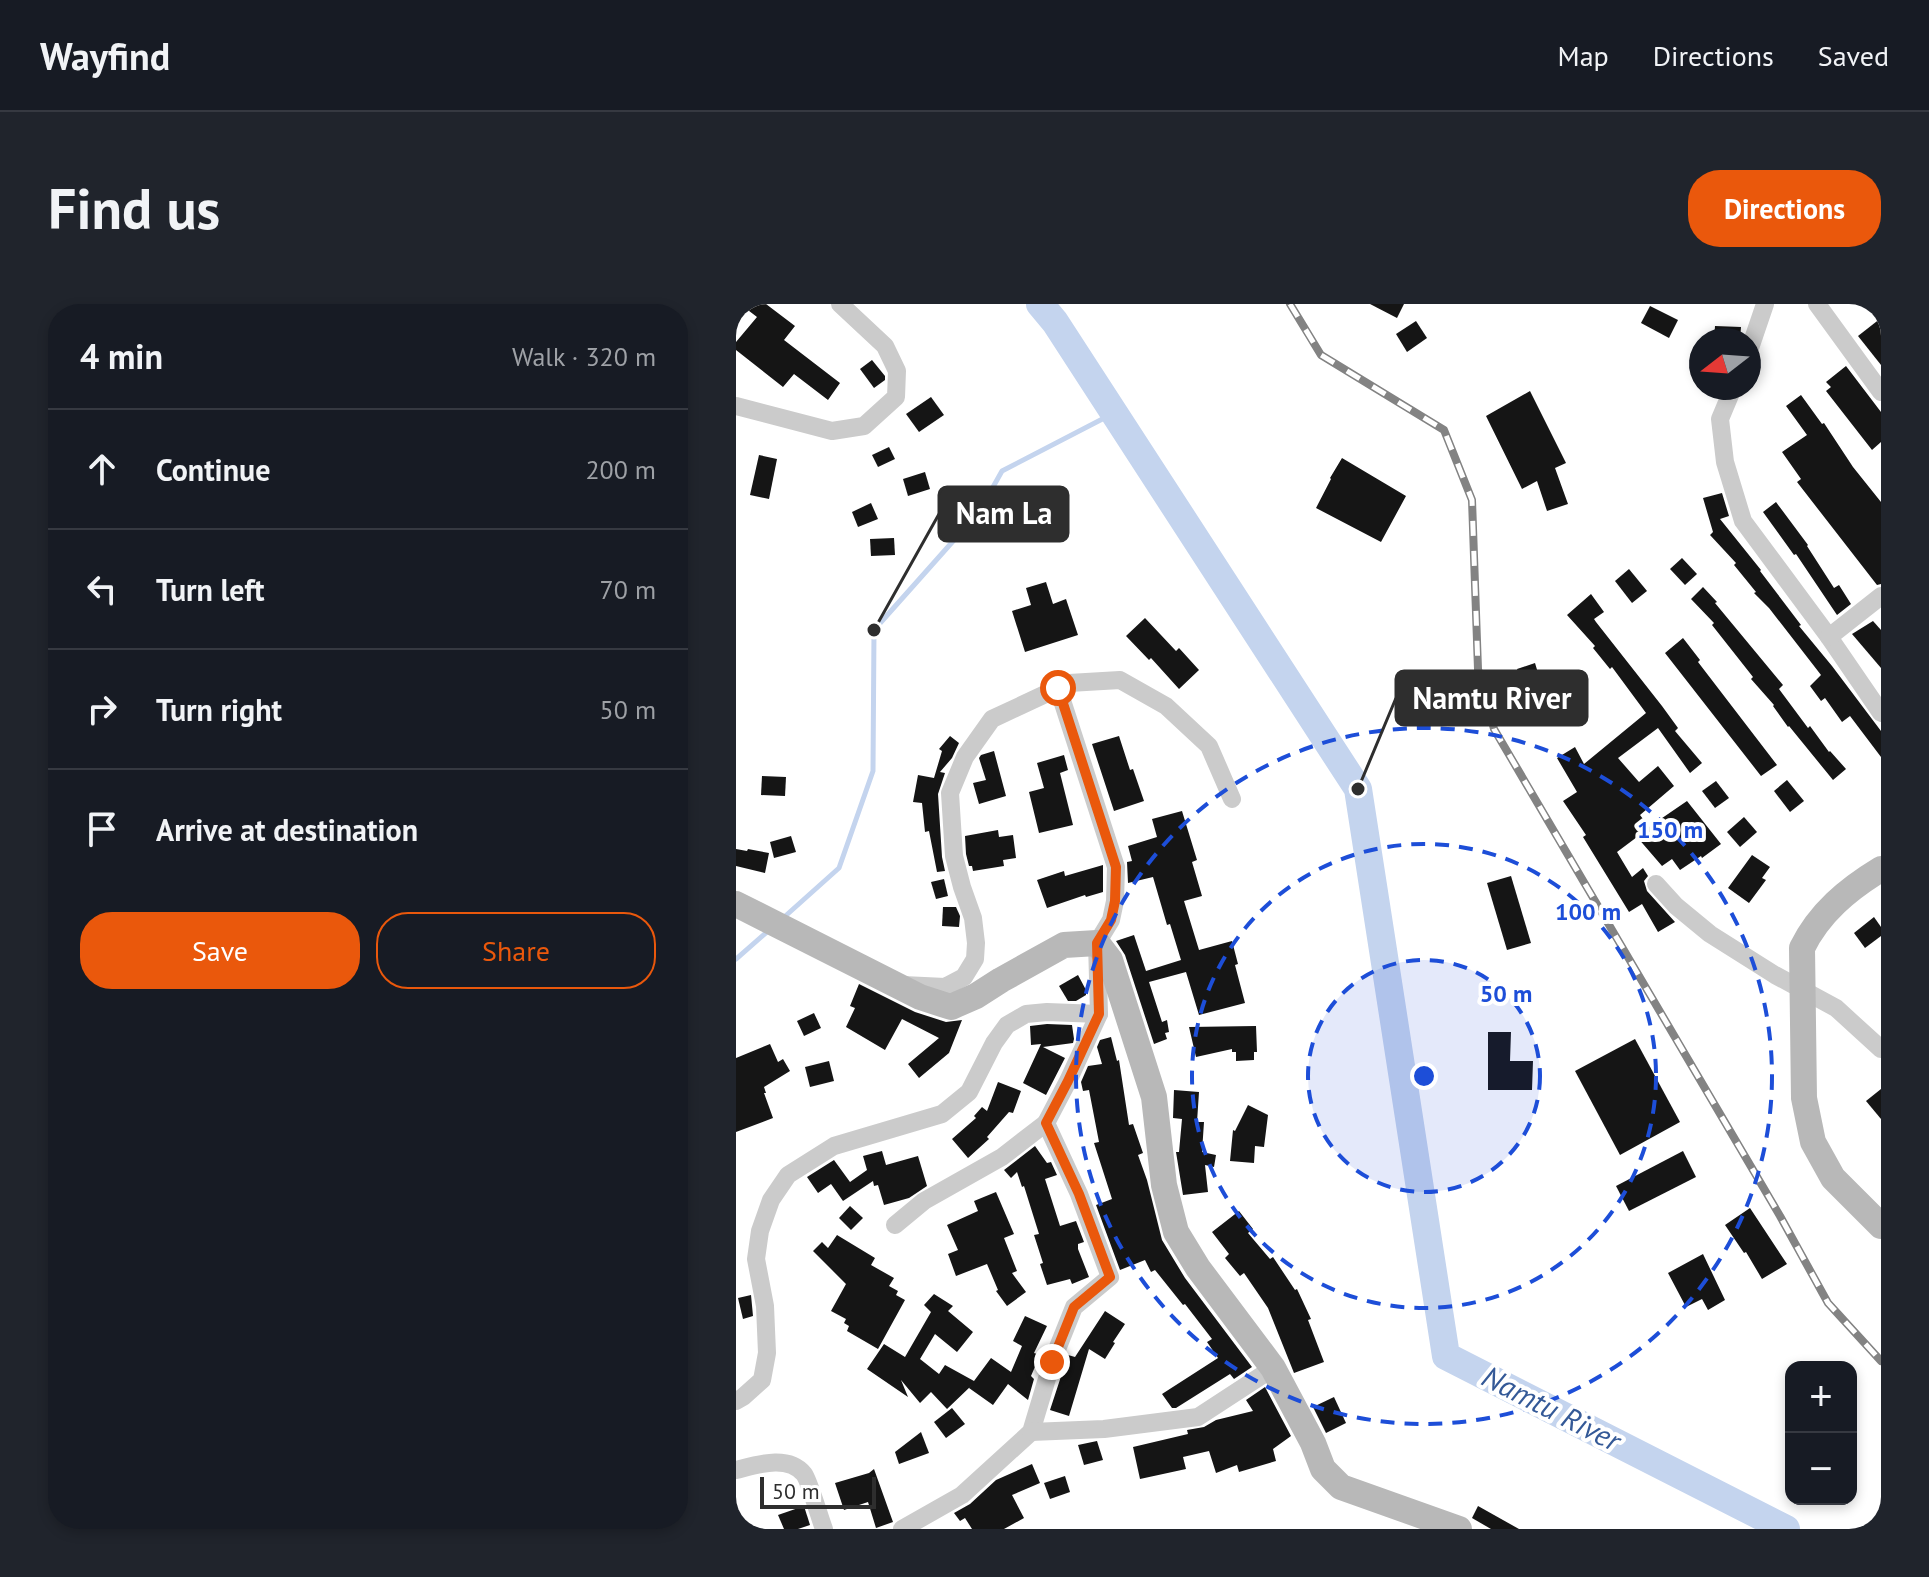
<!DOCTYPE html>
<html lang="en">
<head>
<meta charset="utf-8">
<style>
	body { margin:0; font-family:"PT Sans",sans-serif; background:#20242c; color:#f1f3f6 }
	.controls { position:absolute; right:24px; bottom:24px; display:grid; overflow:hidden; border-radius:16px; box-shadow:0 4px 12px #0003 }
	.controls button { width:72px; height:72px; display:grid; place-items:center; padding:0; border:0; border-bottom:2px solid #363941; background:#171b24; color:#f1f3f6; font:40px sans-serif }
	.compass { position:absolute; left:953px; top:24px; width:72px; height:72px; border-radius:50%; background:#171b24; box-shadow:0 4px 12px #0003; rotate:253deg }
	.scale { position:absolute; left:24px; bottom:20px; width:116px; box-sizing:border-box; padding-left:8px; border:4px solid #2e2e2e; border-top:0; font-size:22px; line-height:28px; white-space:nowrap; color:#2e2e2e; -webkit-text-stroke:6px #fff; paint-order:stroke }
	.stop { position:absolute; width:24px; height:24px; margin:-18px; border:6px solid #ea580c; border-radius:50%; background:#fff }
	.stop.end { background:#ea580c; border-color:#fff; box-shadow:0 2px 8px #0008 }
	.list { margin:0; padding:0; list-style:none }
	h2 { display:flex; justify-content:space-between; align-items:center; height:104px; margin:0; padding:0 32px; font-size:34px }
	h2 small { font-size:26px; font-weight:400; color:#9ea1a6 }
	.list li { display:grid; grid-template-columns:52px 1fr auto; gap:24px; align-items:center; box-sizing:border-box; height:120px; padding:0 32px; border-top:2px solid #363941 }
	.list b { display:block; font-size:30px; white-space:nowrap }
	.list em { font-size:26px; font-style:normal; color:#9ea1a6 }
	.actions { display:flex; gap:16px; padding:24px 32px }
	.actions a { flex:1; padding:18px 0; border:2px solid #ea580c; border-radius:32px; text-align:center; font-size:28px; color:#ea580c }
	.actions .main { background:#ea580c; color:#fff }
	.icon { flex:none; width:44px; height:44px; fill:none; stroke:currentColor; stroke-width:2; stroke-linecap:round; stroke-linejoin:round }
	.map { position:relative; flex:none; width:1145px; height:1225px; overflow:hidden; border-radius:32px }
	header { display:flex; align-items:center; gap:48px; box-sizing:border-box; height:112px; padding:0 40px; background:#171b24; border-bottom:2px solid #363941 }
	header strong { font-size:38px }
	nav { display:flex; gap:44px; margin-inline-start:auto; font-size:28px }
	.intro { display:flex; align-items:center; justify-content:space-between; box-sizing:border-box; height:192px; padding:0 48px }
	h1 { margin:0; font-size:56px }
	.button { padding:20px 36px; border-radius:32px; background:#ea580c; color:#fff; font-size:28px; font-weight:700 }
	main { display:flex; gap:48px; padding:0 48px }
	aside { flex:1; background:#171b24; border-radius:32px; box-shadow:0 4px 12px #0003 }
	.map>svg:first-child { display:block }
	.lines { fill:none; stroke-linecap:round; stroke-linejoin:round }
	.stream { stroke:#c4d4ee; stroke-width:5 }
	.river { stroke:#c4d4ee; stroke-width:28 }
	.building { fill:#151515 }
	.street { stroke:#cbcbcb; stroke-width:18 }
	.secondary { stroke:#b8b8b8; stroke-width:26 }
	.rail-casing { stroke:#838383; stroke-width:8 }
	.rail { stroke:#fff; stroke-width:5; stroke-dasharray:15; stroke-linecap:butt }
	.route { stroke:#ea580c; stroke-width:10 }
	.ring { fill:none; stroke:#1d4ed8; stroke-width:4; stroke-dasharray:14 10 }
	.labels { text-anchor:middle; stroke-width:8; stroke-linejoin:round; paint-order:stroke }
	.water-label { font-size:30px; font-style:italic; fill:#345997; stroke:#fff }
	.centre { fill:#1d4ed8; stroke:#fff; stroke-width:4 }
	.ring-label { font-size:24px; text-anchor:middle; font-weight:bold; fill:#1d4ed8; stroke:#fff; stroke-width:8; stroke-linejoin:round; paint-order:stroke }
	.leader { fill:none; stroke:#2e2e2e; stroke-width:3 }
	.callout-dot { fill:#2e2e2e; stroke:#fff; stroke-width:3 }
	.callout { fill:#2e2e2e; stroke:#2e2e2e; stroke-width:3 }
	.callout-label { font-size:30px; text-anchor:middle; font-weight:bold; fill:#fff }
</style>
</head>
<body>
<header>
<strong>Wayfind</strong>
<nav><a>Map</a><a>Directions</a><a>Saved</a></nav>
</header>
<div class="intro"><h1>Find us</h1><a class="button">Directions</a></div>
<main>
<aside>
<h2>4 min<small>Walk · 320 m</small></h2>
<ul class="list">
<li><svg class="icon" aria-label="ahead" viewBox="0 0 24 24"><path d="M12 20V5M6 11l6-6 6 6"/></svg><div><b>Continue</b></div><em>200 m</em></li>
<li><svg class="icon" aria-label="left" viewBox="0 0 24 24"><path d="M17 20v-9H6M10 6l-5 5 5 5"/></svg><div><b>Turn left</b></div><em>70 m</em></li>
<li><svg class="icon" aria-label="right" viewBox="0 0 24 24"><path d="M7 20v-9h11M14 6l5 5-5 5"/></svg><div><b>Turn right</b></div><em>50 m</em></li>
<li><svg class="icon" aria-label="arrive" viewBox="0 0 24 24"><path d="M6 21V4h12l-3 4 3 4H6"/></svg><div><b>Arrive at destination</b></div></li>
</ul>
<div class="actions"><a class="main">Save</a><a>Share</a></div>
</aside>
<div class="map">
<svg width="1145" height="1225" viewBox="0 0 1145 1225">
	<rect width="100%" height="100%" fill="#fff"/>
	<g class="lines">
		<g class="stream">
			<path d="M46 615 103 564 137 467 138 326 243 208 266 167 378 109"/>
			<path d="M0 655 32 627"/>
		</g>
		<path class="river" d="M304 0 319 18 622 485 710 1052 1050 1225"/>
	</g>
	<g class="building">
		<path d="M4 0H30L59 22 48 36 104 79 92 96 58 70 47 83 0 46V38L21 13Z"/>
		<path d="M634 0H668L661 14Z"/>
		<path d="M914 2 942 16 933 34 905 19Z"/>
		<path d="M1145 14V61L1122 32Z"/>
		<path d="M680 17 691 34 671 48 660 30Z"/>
		<path d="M979 22 1005 23 1004 36H978Z"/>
		<path d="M136 56 149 72V76L138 84 124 65Z"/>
		<path d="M1110 62 1145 108V138L1136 146 1090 87 1095 83 1090 78Z"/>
		<path d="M794 87 830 159 819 164 832 200 811 207 801 177 786 185 750 112Z"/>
		<path d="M1065 91 1086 120 1088 119 1117 163 1145 198V280L1141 281 1061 178 1065 175 1046 148 1071 131 1050 102Z"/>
		<path d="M195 93 208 111 183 128 170 110Z"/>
		<path d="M153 143 159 155 142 163 136 151Z"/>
		<path d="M23 151 41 155 33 195 14 191Z"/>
		<path d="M606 154 670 192 645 238 580 204 595 175 594 174Z"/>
		<path d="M189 168 194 185 172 192 167 175Z"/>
		<path d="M986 189 993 212 984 215 1025 266 1024 267 1065 321 1063 322 1096 362 1145 427V453L1114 412 1106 418 1089 394 1085 397 1074 382 1085 371 1033 304 1018 289 1020 288 998 261 1000 259 974 231 977 228 967 194Z"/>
		<path d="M1040 198 1072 241 1071 242 1098 284 1103 281 1115 300 1101 311 1060 250 1058 251 1027 208Z"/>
		<path d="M135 199 142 215 122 223 116 208Z"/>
		<path d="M158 234 159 251 135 252 134 235Z"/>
		<path d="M946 254 961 270 949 281 934 265Z"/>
		<path d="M893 265 911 287 896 299 879 277Z"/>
		<path d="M310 278 317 300 330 295 342 331 289 348 276 307 295 301 290 284Z"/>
		<path d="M967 283 981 298 979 299 1047 381 1043 385 1072 424 1074 422 1093 448 1094 447 1110 465 1097 476 1053 422 1052 423 1037 402 1038 401 1015 375 1017 373 976 321 978 319 955 295Z"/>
		<path d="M855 290 868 308 858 315 860 318 926 402 942 424 939 427 966 459 954 469 922 424 882 454 903 478 922 462 938 482 904 511 913 523 951 497 985 540 966 554 965 552 944 566 936 555 926 562 901 533 881 548 896 573 907 564 912 572 908 577 911 587 939 618 922 628 906 600 893 608 847 533 850 531 827 497 841 488 821 454 839 443 848 460 910 409 876 363 874 365 857 344 859 342 831 311Z"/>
		<path d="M409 314 440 347 443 344 463 366 443 385 415 354 413 356 390 332Z"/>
		<path d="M1137 317 1145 326V364L1116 330Z"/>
		<path d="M947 334 964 356 962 358 1041 461 1025 472 929 349Z"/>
		<path d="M799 359 805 379 812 377 819 395 793 405 781 365Z"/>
		<path d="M214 432 223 439 216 454 204 468 209 469 202 490 206 553 209 567 201 568 193 527 189 528 186 499 177 498 182 471 198 474 206 447 203 445Z"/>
		<path d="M383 432 394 466 397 465 408 497 378 507 356 440Z"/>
		<path d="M258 447 270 492 243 500 237 479 250 476 243 454 245 451Z"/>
		<path d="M328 451 332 466 324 469 337 521 303 529 293 488 308 484 301 459Z"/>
		<path d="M26 472 50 473 49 492 25 491Z"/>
		<path d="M1051 476 1068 497 1054 508 1038 487Z"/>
		<path d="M980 477 993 494 979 504 966 487Z"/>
		<path d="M446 507 461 556 456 558 466 592 448 597 463 646 496 637 502 660 499 661 509 699 463 711 450 668 413 678 426 718 431 716 433 728 429 729 431 735 418 740 389 651 380 637 398 631 410 667 445 656 434 620 431 621 417 573 392 579 391 558 396 557 392 542 421 533 416 515Z"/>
		<path d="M1008 513 1021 528 1004 543 991 528Z"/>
		<path d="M262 526 263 533 277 531 280 554 267 556 268 562 237 567 236 562H233L230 550 229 532Z"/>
		<path d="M55 532 60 548 38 554 34 538Z"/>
		<path d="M0 545 11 547 12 545 33 549 29 569 0 562Z"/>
		<path d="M1016 551 1034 563 1026 574 1030 576 1013 599 992 584Z"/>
		<path d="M367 561V588L350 593 349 591 311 604 301 576 328 567 329 572Z"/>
		<path d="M775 572 795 639 771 646 751 579Z"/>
		<path d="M208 575 212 592 200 595 195 578Z"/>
		<path d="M207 603H220L224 612 223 623 206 622Z"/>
		<path d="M1138 613 1145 623V632L1129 644 1118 629Z"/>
		<path d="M342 671 350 686V691L340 697H332L323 682Z"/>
		<path d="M123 680 179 708 210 718 226 716 213 749 183 774 172 760 203 734 166 715 149 746 110 723 119 704 114 702Z"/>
		<path d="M78 709 85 724 68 732 61 717Z"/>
		<path d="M311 720 336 721 338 735 337 739 307 743 329 754 310 791 287 779 305 740 295 741 294 722Z"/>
		<path d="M520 722 521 748H518V756L500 757V748H496V745L460 753 453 723Z"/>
		<path d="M752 728H775L774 757H797L796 786H752Z"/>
		<path d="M375 733 381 757 383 756 393 821 397 820 407 849 402 851 411 876 426 936 449 974 516 1063 498 1075 494 1070 440 1104H436L426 1090 482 1054 471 1038 476 1035 449 1000 447 1001 419 966 415 968 409 956 384 966 360 901 376 895 358 839 363 838 353 786 347 787 345 778 352 762 366 760 361 743 364 736Z"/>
		<path d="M899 735 944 818 884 851 839 767Z"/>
		<path d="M34 740 42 758 47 755 54 767 28 783 30 789H28L37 814 0 828V754Z"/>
		<path d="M93 757 98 777 74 783 69 763Z"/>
		<path d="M262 778 285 787 277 809 273 808 251 833 253 835 232 854 216 835 240 814 238 812 246 803 251 807Z"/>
		<path d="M1145 785V815L1130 797Z"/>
		<path d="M438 786 463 788 461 818H468L466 848 480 851 478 863 469 861 472 888 447 891 440 848H443L446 815 437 814Z"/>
		<path d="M512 801 532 811 528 843 519 842 518 859 494 857 497 826 499 827Z"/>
		<path d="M299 842 311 859 315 858 321 871 309 875 324 922 340 917 348 938 342 940V945L353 973 336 980 334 975 311 981 304 960 307 959 298 931 303 930 288 882 286 883 281 868 275 874 268 866Z"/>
		<path d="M146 847 150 861 182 852 191 882 173 894 148 901 142 881 138 882 137 877 107 897 95 880 82 889 71 873 98 856 114 878 131 866 127 852Z"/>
		<path d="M947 847 960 873 893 907 880 882Z"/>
		<path d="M260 888 278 930 268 934 281 967 276 969 290 988 271 1002 260 987 262 986 251 960 220 972 212 950 222 946 211 921 242 907 238 897Z"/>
		<path d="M114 902 127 914 115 926 103 914Z"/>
		<path d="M1014 904 1051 960 1026 975 1010 948 1008 949 989 921Z"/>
		<path d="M503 907 517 925 512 929 534 955 537 953 559 986 561 985 575 1015 572 1016 588 1058 558 1069 532 1004 508 969 504 972 489 954 493 950 476 928Z"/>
		<path d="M101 931 139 954 135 961 158 974 153 982 162 987 160 991 169 996 142 1045 111 1027 113 1022 108 1019 110 1015 95 1007 110 980 77 947 86 938 92 944Z"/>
		<path d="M967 950 989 996 972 1006 966 995 950 1003 932 969Z"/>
		<path d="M198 990 217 1002 212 1007 237 1028 221 1048 199 1030 184 1055 203 1070 209 1061 238 1077 255 1054 275 1068 286 1042 277 1037 289 1012 311 1022 298 1049 304 1051 295 1072 298 1075 292 1096 272 1080 257 1101 233 1084 235 1082 211 1105 195 1088 184 1099 165 1076 172 1093 131 1065 148 1040 169 1053 195 1008 188 1001Z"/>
		<path d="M15 991 17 1012 7 1015 2 994Z"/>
		<path d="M369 1007 389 1020 377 1038 379 1039 369 1055 353 1045 333 1112 314 1106 332 1051 339 1053Z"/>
		<path d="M529 1083 555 1132 537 1145 540 1157 503 1168 501 1161 480 1169 473 1147 447 1153 450 1165 404 1175 397 1143 452 1130 451 1126 468 1123 480 1116 517 1107 510 1096Z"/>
		<path d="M598 1093 610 1119 590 1129 577 1103Z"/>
		<path d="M216 1104 229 1120 210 1134 198 1118Z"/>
		<path d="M185 1128 193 1149 163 1160 159 1148Z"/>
		<path d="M361 1137 367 1156 348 1161 342 1141Z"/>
		<path d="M296 1160 304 1179 276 1191 288 1214 268 1225H236L229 1214 224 1217 218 1209 234 1200 260 1176Z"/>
		<path d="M138 1165 157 1218 140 1224 132 1198 108 1206 99 1179 133 1169Z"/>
		<path d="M329 1172 334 1188 314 1195 308 1179Z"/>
		<path d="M68 1202 74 1221 62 1225H48L42 1211Z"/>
		<path d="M742 1202 783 1225H755L736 1214Z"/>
	</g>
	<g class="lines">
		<g class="street">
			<path d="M1081 0 1145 88"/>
			<path d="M1013 47 1029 0"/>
			<path d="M997 84 984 115 989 158 1007 217 1093 333 1145 409"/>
			<path d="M0 102 96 127 128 122 160 93 161 67 149 42 104 0"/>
			<path d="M1093 333 1145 292"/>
			<path d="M920 580 940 602 974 630 1039 671 1100 704 1145 745"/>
			<path d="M167 681 209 683 228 673 239 655 240 639 237 614 226 583 218 552 214 489 229 453 256 415 333 379 384 376 430 402 473 442 496 495"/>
			<path d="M310 819 332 777 363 710 361 639 375 616 379 597 380 563 322 384"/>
			<path d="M159 921 188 897 266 853 310 819 343 890 374 973 338 1003 316 1058 295 1128 226 1191 166 1225"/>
			<path d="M0 1097 7 1093 26 1076 31 1049 29 1002 20 955 24 927 35 896 52 871 98 842 206 810 233 788 258 739 271 721 290 710 311 708 363 710"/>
			<path d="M295 1128 368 1125 462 1113 537 1064"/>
			<path d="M0 1166C20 1161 52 1150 68 1170 73 1176 84 1215 88 1225"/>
		</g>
		<g class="secondary">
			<path d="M1145 565C1112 585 1083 609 1066 644L1068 794 1077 838 1097 874 1145 922"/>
			<path d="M0 600 184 693 215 703 240 692 265 676 328 641 361 639 374 656 418 793 428 881 440 928 462 964 537 1064 577 1139 587 1165 605 1183 723 1225"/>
		</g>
		<defs>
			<path id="rail" d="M554 0 585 51 708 126 736 196 742 365 758 425 1044 912 1092 999 1145 1057"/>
		</defs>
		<use href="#rail" class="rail-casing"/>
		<use href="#rail" class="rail"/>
	</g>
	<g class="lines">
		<path class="route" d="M316 1058 338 1003 374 973 343 890 310 819 332 777 363 710 361 639 375 616 379 597 380 563 322 384"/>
	</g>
	<circle cx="688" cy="772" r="116" fill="#1d4ed8" fill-opacity=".12"/>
	<g class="ring">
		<circle cx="688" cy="772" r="116"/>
		<circle cx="688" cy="772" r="232"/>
		<circle cx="688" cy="772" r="348"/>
	</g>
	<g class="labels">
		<g class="water-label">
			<text transform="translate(815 1105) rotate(27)" y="10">Namtu River</text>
		</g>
	</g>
	<circle cx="688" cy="772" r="12" class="centre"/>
	<g class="ring-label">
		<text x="934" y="534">150 m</text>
		<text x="852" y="616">100 m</text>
		<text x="770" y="698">50 m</text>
	</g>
	<path class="leader" d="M138 326L203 210M622 485L660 394"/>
	<g class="callout-dot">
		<circle cx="138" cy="326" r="8"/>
		<circle cx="622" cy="485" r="8"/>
	</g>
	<g class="callout">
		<rect x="203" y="183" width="129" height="54" rx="8"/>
		<rect x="660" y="367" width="191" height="54" rx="8"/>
	</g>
	<g class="callout-label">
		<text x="268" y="220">Nam La</text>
		<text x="756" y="405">Namtu River</text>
	</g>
</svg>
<div class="controls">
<button>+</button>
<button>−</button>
</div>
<svg class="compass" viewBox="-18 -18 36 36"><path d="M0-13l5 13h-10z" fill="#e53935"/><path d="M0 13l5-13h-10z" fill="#9ea1a6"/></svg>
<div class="scale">50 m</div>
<div class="stop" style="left:322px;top:384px"></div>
<div class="stop end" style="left:316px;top:1058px"></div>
</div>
</main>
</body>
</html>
